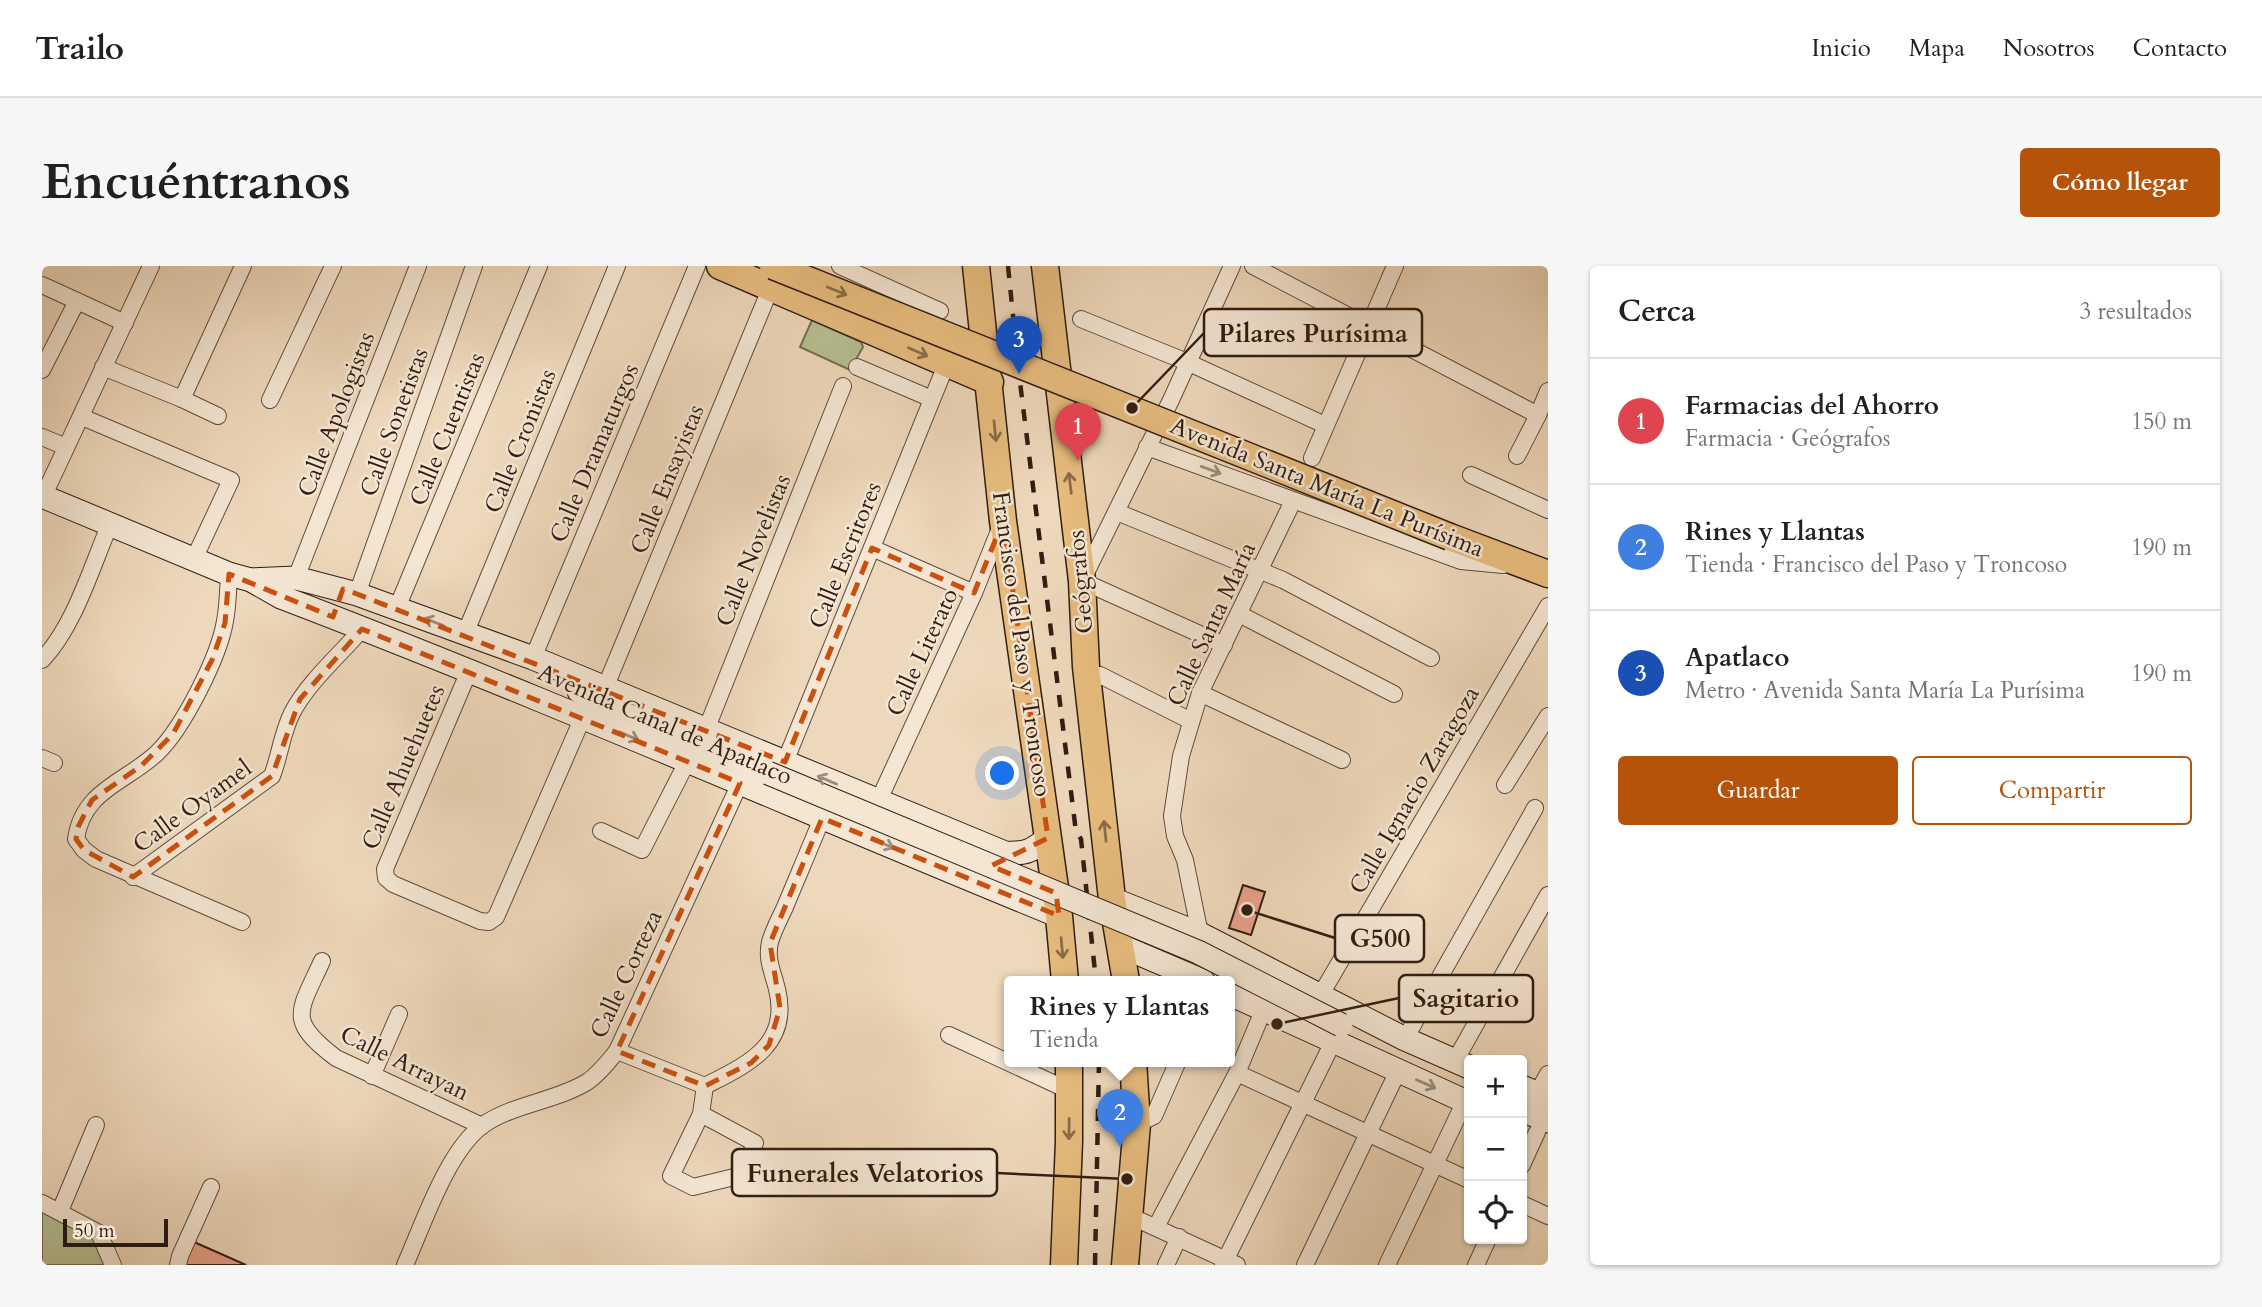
<!DOCTYPE html>
<html lang="es">
<head>
<meta charset="utf-8">
<style>
	body { margin:0; font-family:Cardo,serif; background:#f6f6f6; color:#202124 }
	.controls { position:absolute; right:21px; bottom:21px; display:grid; overflow:hidden; border-radius:7px; box-shadow:0 2px 5px #0004 }
	.controls button { width:63px; height:63px; display:grid; place-items:center; padding:0; border:0; border-bottom:2px solid #e0e0e0; background:#fff; color:#202124; font:35px sans-serif }
	.scale { position:absolute; left:21px; bottom:18px; width:105px; box-sizing:border-box; padding-left:7px; border:4px solid #301d12; border-top:0; font-size:19px; line-height:24px; white-space:nowrap; color:#301d12; -webkit-text-stroke:5px #f4e6d3; paint-order:stroke }
	.you { position:absolute; left:961px; top:508px; width:24px; height:24px; margin:-18px; border:5px solid #fff; border-radius:50%; background:#1a73e8; box-shadow:0 0 0 10px #1a73e833 }
	.badge { display:grid; place-items:center; width:46px; height:46px; border-radius:50%; background:#b45309; color:#fff; font-size:23px; font-weight:700 }
	.pin { position:absolute; translate:-50% -58px; filter:drop-shadow(0 2px 4px #0008) }
	.pin::after { content:''; position:absolute; top:37px; width:24px; height:21px; background:inherit; clip-path:polygon(0 0,100% 0,50% 100%) }
	.popup { position:absolute; left:962px; top:710px; width:231px; height:91px; box-sizing:border-box; display:grid; place-content:center; border-radius:7px; background:#fff; filter:drop-shadow(0 2px 5px #0005); font-size:23px; white-space:nowrap; color:#757577 }
	.popup b { font-size:26px; color:#202124 }
	.popup::after { content:''; position:absolute; left:50%; top:100%; margin-left:-14px; border:14px solid transparent; border-top-color:#fff }
	.list { margin:0; padding:0; list-style:none }
	h2 { display:flex; justify-content:space-between; align-items:center; height:91px; margin:0; padding:0 28px; font-size:30px }
	h2 small { font-size:23px; font-weight:400; color:#757577 }
	.list li { display:grid; grid-template-columns:46px 1fr auto; gap:21px; align-items:center; box-sizing:border-box; height:126px; padding:0 28px; border-top:2px solid #e0e0e0 }
	.list b { display:block; font-size:26px; white-space:nowrap }
	.list p { margin:0; font-size:23px; white-space:nowrap; color:#757577 }
	.list em { font-size:23px; font-style:normal; color:#757577 }
	.actions { display:flex; gap:14px; padding:21px 28px }
	.actions a { flex:1; padding:16px 0; border:2px solid #b45309; border-radius:7px; text-align:center; font-size:24px; color:#b45309 }
	.actions .main { background:#b45309; color:#fff }
	.icon { flex:none; width:38px; height:38px; fill:none; stroke:currentColor; stroke-width:2; stroke-linecap:round; stroke-linejoin:round }
	.map { position:relative; flex:none; width:1506px; height:999px; overflow:hidden; border-radius:7px }
	header { display:flex; align-items:center; gap:42px; box-sizing:border-box; height:98px; padding:0 35px; background:#fff; border-bottom:2px solid #e0e0e0 }
	header strong { font-size:33px }
	nav { display:flex; gap:38px; margin-inline-start:auto; font-size:24px }
	.intro { display:flex; align-items:center; justify-content:space-between; box-sizing:border-box; height:168px; padding:0 42px }
	h1 { margin:0; font-size:49px }
	.button { padding:18px 32px; border-radius:7px; background:#b45309; color:#fff; font-size:24px; font-weight:700 }
	main { display:flex; gap:42px; padding:0 42px }
	aside { flex:1; background:#fff; border-radius:7px; box-shadow:0 2px 5px #0004 }
	.map>svg:first-child { display:block }
	.green { fill:#b6bf92; stroke:#736e52; stroke-width:2 }
	.building { fill:#e8a087; stroke:#301d12; stroke-width:2 }
	.lines { fill:none; stroke-linecap:round; stroke-linejoin:round }
	.street-casing { stroke:#604c3c; stroke-width:18 }
	.secondary-casing { stroke:#301d12; stroke-width:25 }
	.primary-casing { stroke:#301d12; stroke-width:29 }
	.street { stroke:#f4e6d3; stroke-width:16 }
	.secondary { stroke:#f4e6d3; stroke-width:23 }
	.primary { stroke:#e7bc7e; stroke-width:26 }
	.rail { stroke:#301d12; stroke-width:4.5; stroke-dasharray:12 12; stroke-linecap:butt }
	.secondary-bridge-casing { stroke:#301d12; stroke-width:25; stroke-linecap:butt }
	.primary-bridge-casing { stroke:#301d12; stroke-width:29; stroke-linecap:butt }
	.secondary-bridge { stroke:#f4e6d3; stroke-width:23 }
	.primary-bridge { stroke:#e7bc7e; stroke-width:26 }
	.oneway { stroke:#8c6c48 }
	.oneway2 { stroke:#9c8c7c }
	.marked { fill:none; stroke:#cc500d; stroke-width:5; stroke-dasharray:14 9; stroke-linejoin:round }
	.labels { text-anchor:middle; stroke-width:5; stroke-linejoin:round; paint-order:stroke }
	.street-label { font-size:24px; fill:#301d12; stroke:#f4e6d3 }
	.leader { fill:none; stroke:#301d12; stroke-width:2.5 }
	.callout-dot { fill:#301d12; stroke:#f4e6d3; stroke-width:2.5 }
	.callout { fill:#f4e6d3; stroke:#301d12; stroke-width:2.5 }
	.callout-label { font-size:26px; text-anchor:middle; font-weight:bold; fill:#301d12 }
</style>
</head>
<body>
<header>
<strong>Trailo</strong>
<nav><a>Inicio</a><a>Mapa</a><a>Nosotros</a><a>Contacto</a></nav>
</header>
<div class="intro"><h1>Encuéntranos</h1><a class="button">Cómo llegar</a></div>
<main>
<div class="map">
<svg width="1506" height="999" viewBox="0 0 1506 999">
	<rect width="100%" height="100%" fill="#eed8bb"/>
	<filter id="stains"><feTurbulence type="fractalNoise" baseFrequency=".00286" numOctaves="4"/><feColorMatrix values="0 0 0 0 .2 0 0 0 0 .09 0 0 0 0 .02 0 0 0 .5 -.17"/></filter>
	<radialGradient id="worn" r=".72"><stop offset=".6" stop-color="#630" stop-opacity="0"/><stop offset="1" stop-color="#630" stop-opacity=".3"/></radialGradient>
	<g class="green">
		<path d="M770 54 819 76 821 81 808 104 758 81Z"/>
		<path d="M0 942 52 966 67 999H0Z"/>
	</g>
	<g class="building">
		<path d="M1201 619 1223 626 1209 669 1187 662Z"/>
		<path d="M152 976 204 999H142Z"/>
	</g>
	<g class="lines">
		<defs>
			<g id="street">
				<path d="M798 0 898 45"/>
				<path d="M1211 0 1496 149"/>
				<path d="M0 19 83 57"/>
				<path d="M1039 53 1145 96 1283 159"/>
				<path d="M61 101 140 133 176 150"/>
				<path d="M815 101 890 133"/>
				<path d="M0 104 35 35"/>
				<path d="M140 133 201 0"/>
				<path d="M228 134 291 0"/>
				<path d="M40 151 189 214 152 293"/>
				<path d="M0 171 24 181"/>
				<path d="M1105 181 1419 295 1461 299"/>
				<path d="M1475 190 1496 149 1506 125"/>
				<path d="M1270 192 1353 0"/>
				<path d="M1429 209 1506 244"/>
				<path d="M1 231 109 0"/>
				<path d="M1075 246 1241 314 1389 392"/>
				<path d="M830 282 932 327"/>
				<path d="M187 308C186 323 186 340 183 355 177 391 141 462 115 487 83 517 41 524 34 573L42 584 54 593 200 656"/>
				<path d="M254 312 376 0"/>
				<path d="M315 328 432 0"/>
				<path d="M355 342 497 0"/>
				<path d="M1197 348 1352 428"/>
				<path d="M423 368 575 0"/>
				<path d="M1182 379 1040 315 1129 134 1190 0"/>
				<path d="M491 392 655 0"/>
				<path d="M0 394C33 359 49 302 68 258"/>
				<path d="M427 405 343 603 344 612 351 618 438 655 447 656 454 651 541 451"/>
				<path d="M1058 409 1149 455"/>
				<path d="M563 422 729 21"/>
				<path d="M1158 427 1300 494"/>
				<path d="M664 464 801 120"/>
				<path d="M0 492 12 497"/>
				<path d="M743 496 904 99"/>
				<path d="M1463 519 1506 450"/>
				<path d="M836 536 932 327 959 260"/>
				<path d="M559 565 600 584 646 494"/>
				<path d="M91 611 230 510C238 489 240 467 250 447 266 416 297 390 320 363"/>
				<path d="M1158 668 1143 594 1133 570 1130 550 1139 490 1158 427 1251 235"/>
				<path d="M280 695C257 746 244 754 294 792L440 860"/>
				<path d="M1278 730 1506 340"/>
				<path d="M907 769 1028 825"/>
				<path d="M1363 773 1493 542"/>
				<path d="M575 785 663 820C704 799 749 780 735 723 731 707 724 693 728 676 731 665 738 652 743 641 755 612 768 582 780 552"/>
				<path d="M1413 795 1506 629"/>
				<path d="M1195 807 1427 914"/>
				<path d="M330 810 357 748"/>
				<path d="M1495 827 1506 808"/>
				<path d="M659 848 713 877 703 903 692 911 651 921 629 910 659 848 663 820"/>
				<path d="M1095 858 1112 850 1136 795"/>
				<path d="M1480 899 1495 866"/>
				<path d="M0 937 57 967 71 999"/>
				<path d="M1480 938 1506 950"/>
				<path d="M18 945 54 859"/>
				<path d="M1086 949 1195 999"/>
				<path d="M1114 961 1195 807 1221 745"/>
				<path d="M136 999 138 990 169 921"/>
				<path d="M363 999C381 959 405 885 441 859 471 838 514 835 545 816 557 808 566 796 575 785L698 517"/>
				<path d="M1124 999 1137 971"/>
				<path d="M1181 999 1291 776"/>
				<path d="M1263 999 1356 805"/>
				<path d="M1345 999 1423 835"/>
				<path d="M1434 999 1446 973"/>
			</g>
			<g id="secondary">
				<path d="M0 230 187 308 209 314 239 331C501 431 758 544 1017 650"/>
				<path d="M209 314 254 312 315 328 491 392 963 587C984 588 990 585 1006 572"/>
				<path d="M537 425 567 442 726 507"/>
				<path d="M1070 633 1158 668 1363 773 1427 801"/>
				<path d="M1079 680 1161 715"/>
				<path d="M1188 728 1427 837"/>
				<path d="M1480 821 1506 832"/>
				<path d="M1480 844 1506 855"/>
			</g>
			<g id="primary">
				<path d="M678 0 948 116"/>
				<path d="M934 0 961 255 1017 650 1023 715"/>
				<path d="M1003 0 1040 315 1044 401 1070 633 1084 715"/>
				<path d="M1408 271 1506 308"/>
				<path d="M1022 999 1027 875V795"/>
				<path d="M1083 999 1095 858 1091 795"/>
			</g>
		</defs>
		<use href="#street" class="street-casing"/>
		<use href="#secondary" class="secondary-casing"/>
		<use href="#primary" class="primary-casing"/>
		<use href="#street" class="street"/>
		<use href="#secondary" class="secondary"/>
		<use href="#primary" class="primary"/>
		<g class="rail">
			<path d="M966 0 977 108 1034 566 1039 573 1054 715"/>
			<path d="M1053 999 1057 795"/>
		</g>
		<defs>
			<path id="secondary-bridge" d="M726 507 1156 686 1299 759"/>
			<path id="primary-bridge" d="M731 0 1408 271"/>
		</defs>
		<use href="#secondary-bridge" class="secondary-bridge-casing"/>
		<use href="#primary-bridge" class="primary-bridge-casing"/>
		<use href="#secondary-bridge" class="secondary-bridge"/>
		<use href="#primary-bridge" class="primary-bridge"/>
	</g>
	<defs><path id="oneway-shaft" d="M-6 0H5M1.5-3L5.5 0L1.5 3" fill="none" stroke-width="1.6" stroke-linecap="round" stroke-linejoin="round" transform="scale(1.75)"/></defs>
	<g class="oneway">
		<use href="#oneway-shaft" transform="translate(795 25) rotate(22)"/>
		<use href="#oneway-shaft" transform="translate(876 86) rotate(24)"/>
		<use href="#oneway-shaft" transform="translate(953 165) rotate(84)"/>
		<use href="#oneway-shaft" transform="translate(1028 217) rotate(-97)"/>
		<use href="#oneway-shaft" transform="translate(1063 565) rotate(-96)"/>
		<use href="#oneway-shaft" transform="translate(1020 682) rotate(85)"/>
		<use href="#oneway-shaft" transform="translate(1027 863) rotate(91)"/>
	</g>
	<g class="oneway2">
		<use href="#oneway-shaft" transform="translate(1169 204) rotate(20)"/>
		<use href="#oneway-shaft" transform="translate(392 356) rotate(-159)"/>
		<use href="#oneway-shaft" transform="translate(587 470) rotate(23)"/>
		<use href="#oneway-shaft" transform="translate(785 514) rotate(-157)"/>
		<use href="#oneway-shaft" transform="translate(842 578) rotate(22)"/>
		<use href="#oneway-shaft" transform="translate(1384 818) rotate(24)"/>
	</g>
	<path class="marked" d="M961 255 1006 572 949 600 1014 627 1017 650 780 552 728 677 738 742 727 779 709 797 663 820 575 785 698 517 320 363 258 433 230 510 91 611 42 584 34 573 36 561 50 534 99 500 131 468 170 394 183 357 187 308 291 351 301 323 315 328 743 496 830 282 932 327Z"/>
	<g class="labels">
		<g class="street-label">
			<text transform="translate(294 148) rotate(-69)" y="8">Calle Apologistas</text>
			<text transform="translate(352 156) rotate(-70)" y="8">Calle Sonetistas</text>
			<text transform="translate(405 163) rotate(-68)" y="8">Calle Cuentistas</text>
			<text transform="translate(478 175) rotate(-68)" y="8">Calle Cronistas</text>
			<text transform="translate(552 187) rotate(-67)" y="8">Calle Dramaturgos</text>
			<text transform="translate(625 213) rotate(-68)" y="8">Calle Ensayistas</text>
			<text transform="translate(1285 221) rotate(22)" y="8">Avenida Santa María La Purísima</text>
			<text transform="translate(711 284) rotate(-68)" y="8">Calle Novelistas</text>
			<text transform="translate(803 289) rotate(-68)" y="8">Calle Escritores</text>
			<text transform="translate(1038 316) rotate(-95)" y="8">Geógrafos</text>
			<text transform="translate(1169 358) rotate(-65)" y="8">Calle Santa María</text>
			<text transform="translate(980 378) rotate(82)" y="8">Francisco del Paso y Troncoso</text>
			<text transform="translate(880 386) rotate(-65)" y="8">Calle Literato</text>
			<text transform="translate(623 458) rotate(23)" y="8">Avenida Canal de Apatlaco</text>
			<text transform="translate(361 501) rotate(-67)" y="8">Calle Ahuehuetes</text>
			<text transform="translate(1372 524) rotate(-60)" y="8">Calle Ignacio Zaragoza</text>
			<text transform="translate(150 540) rotate(-36)" y="8">Calle Oyamel</text>
			<text transform="translate(584 708) rotate(-65)" y="8">Calle Corteza</text>
			<text transform="translate(363 797) rotate(26)" y="8">Calle Arrayan</text>
		</g>
	</g>
	<path class="leader" d="M1090 142L1162 67M1205 644L1293 672M1235 758L1357 732M1085 913L955 907"/>
	<g class="callout-dot">
		<circle cx="1090" cy="142" r="7"/>
		<circle cx="1205" cy="644" r="7"/>
		<circle cx="1235" cy="758" r="7"/>
		<circle cx="1085" cy="913" r="7"/>
	</g>
	<g class="callout">
		<rect x="1162" y="43" width="218" height="47" rx="7"/>
		<rect x="1293" y="649" width="89" height="47" rx="7"/>
		<rect x="1357" y="709" width="134" height="47" rx="7"/>
		<rect x="690" y="883" width="265" height="47" rx="7"/>
	</g>
	<g class="callout-label">
		<text x="1271" y="76">Pilares Purísima</text>
		<text x="1338" y="681">G500</text>
		<text x="1424" y="741">Sagitario</text>
		<text x="823" y="916">Funerales Velatorios</text>
	</g>
	<rect width="100%" height="100%" filter="url(#stains)"/>
	<rect width="100%" height="100%" fill="url(#worn)"/>
</svg>
<div class="controls">
<button>+</button>
<button>−</button>
<button><svg class="icon" aria-label="locate" viewBox="0 0 24 24"><circle cx="12" cy="12" r="6"/><path d="M12 2v4M12 18v4M2 12h4M18 12h4"/></svg></button>
</div>
<div class="scale">50 m</div>
<div class="you"></div>
<div class="pin badge" style="left:1036px;top:195px;background:#e0444e">1</div>
<div class="pin badge" style="left:1078px;top:881px;background:#3f7fe0">2</div>
<div class="popup"><b>Rines y Llantas</b>Tienda</div>
<div class="pin badge" style="left:977px;top:108px;background:#1a4fb4">3</div>
</div>
<aside>
<h2>Cerca<small>3 resultados</small></h2>
<ul class="list">
<li><span class="badge" style="background:#e0444e">1</span><div><b>Farmacias del Ahorro</b><p>Farmacia · Geógrafos</p></div><em>150 m</em></li>
<li><span class="badge" style="background:#3f7fe0">2</span><div><b>Rines y Llantas</b><p>Tienda · Francisco del Paso y Troncoso</p></div><em>190 m</em></li>
<li><span class="badge" style="background:#1a4fb4">3</span><div><b>Apatlaco</b><p>Metro · Avenida Santa María La Purísima</p></div><em>190 m</em></li>
</ul>
<div class="actions"><a class="main">Guardar</a><a>Compartir</a></div>
</aside>
</main>
</body>
</html>
